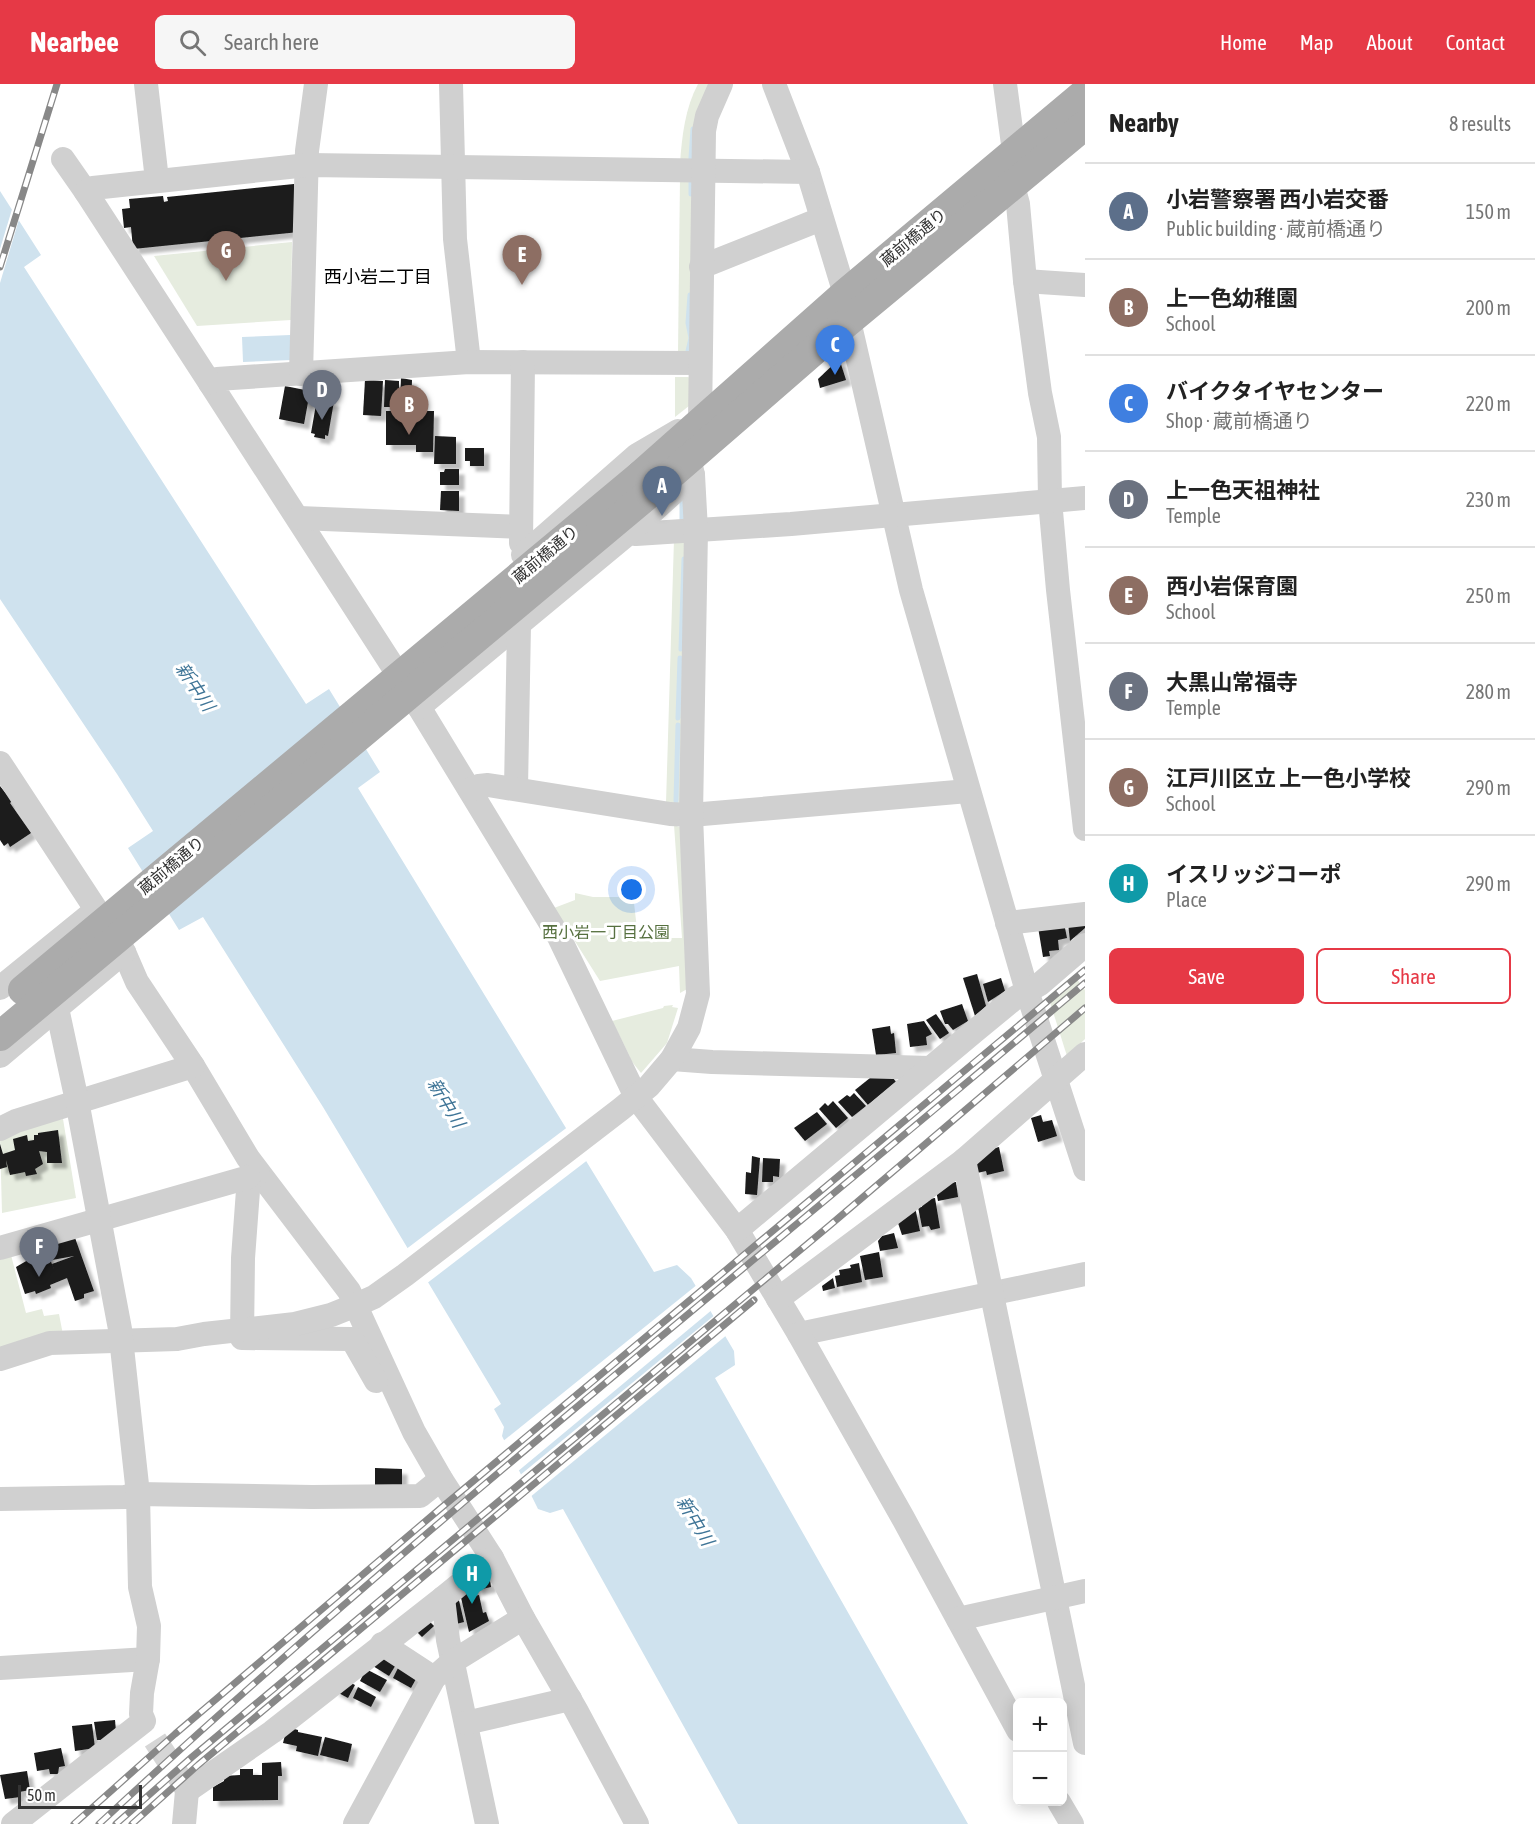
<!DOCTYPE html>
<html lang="en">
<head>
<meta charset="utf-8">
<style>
	body { margin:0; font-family:"Asap Condensed","Noto Sans JP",sans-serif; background:#f6f6f6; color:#222 }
	.controls { position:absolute; right:18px; bottom:18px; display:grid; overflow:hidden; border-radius:9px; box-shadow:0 3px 15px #0003 }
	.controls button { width:54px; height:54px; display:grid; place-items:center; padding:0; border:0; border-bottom:2px solid #e0e0e0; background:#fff; color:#222; font:30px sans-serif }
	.scale { position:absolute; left:18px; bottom:15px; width:124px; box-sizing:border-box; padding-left:6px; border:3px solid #333; border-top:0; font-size:16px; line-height:21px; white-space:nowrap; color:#333; -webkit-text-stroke:4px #fff; paint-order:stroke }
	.you { position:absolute; left:632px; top:806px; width:21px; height:21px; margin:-15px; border:4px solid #fff; border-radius:50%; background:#1a73e8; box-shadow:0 0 0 9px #1a73e833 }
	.badge { display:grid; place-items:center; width:39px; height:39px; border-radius:50%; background:#e63946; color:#fff; font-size:20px; font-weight:700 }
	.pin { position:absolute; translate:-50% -50px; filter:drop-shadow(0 2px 3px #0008) }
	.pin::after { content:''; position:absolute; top:32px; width:21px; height:18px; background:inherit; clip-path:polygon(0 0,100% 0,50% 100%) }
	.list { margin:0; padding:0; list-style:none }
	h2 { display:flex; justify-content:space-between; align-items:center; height:78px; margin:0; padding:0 24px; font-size:26px }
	h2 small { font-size:20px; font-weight:400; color:#767676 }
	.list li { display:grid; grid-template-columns:39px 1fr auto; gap:18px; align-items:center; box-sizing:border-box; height:96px; padding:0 24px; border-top:2px solid #e0e0e0 }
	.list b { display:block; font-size:22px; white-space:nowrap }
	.list p { margin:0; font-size:20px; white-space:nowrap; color:#767676 }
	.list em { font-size:20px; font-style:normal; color:#767676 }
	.actions { display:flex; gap:12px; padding:18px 24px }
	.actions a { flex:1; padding:14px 0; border:2px solid #e63946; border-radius:9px; text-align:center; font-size:21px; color:#e63946 }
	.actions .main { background:#e63946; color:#fff }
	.icon { flex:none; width:33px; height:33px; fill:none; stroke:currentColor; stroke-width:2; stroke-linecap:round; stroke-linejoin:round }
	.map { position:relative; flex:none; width:1085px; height:1740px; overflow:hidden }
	header { display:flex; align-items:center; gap:36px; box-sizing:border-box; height:84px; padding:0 30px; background:#e63946; color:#fff }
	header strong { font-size:28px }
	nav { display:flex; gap:33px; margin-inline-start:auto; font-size:21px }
	.search { width:420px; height:54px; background:#f6f6f6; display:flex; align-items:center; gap:15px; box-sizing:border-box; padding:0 21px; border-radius:9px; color:#767676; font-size:22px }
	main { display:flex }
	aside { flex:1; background:#fff }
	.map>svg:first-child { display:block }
	.green { fill:#e6ecdf }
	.water { fill:#cfe2ee }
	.pier { fill:#fff }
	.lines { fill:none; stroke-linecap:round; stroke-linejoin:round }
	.stream { stroke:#cfe2ee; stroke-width:5 }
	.building { fill:#1a1a1a; filter:url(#shadow) }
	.minor-tunnel { stroke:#d6d6d6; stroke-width:24; stroke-dasharray:24 12; stroke-linecap:butt }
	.minor { stroke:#d0d0d0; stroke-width:24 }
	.major { stroke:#ababab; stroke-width:30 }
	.rail-casing { stroke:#888; stroke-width:7 }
	.rail { stroke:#fff; stroke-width:4.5; stroke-dasharray:14; stroke-linecap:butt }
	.major-bridge { stroke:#ababab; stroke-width:30 }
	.labels { text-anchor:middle; stroke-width:6; stroke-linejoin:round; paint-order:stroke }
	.street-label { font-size:16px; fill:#333; stroke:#fff }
	.park-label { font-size:16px; fill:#56703f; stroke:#fff }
	.neighbourhood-label { font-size:18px; fill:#000; stroke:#fff }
	.water-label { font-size:18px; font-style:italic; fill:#3f7597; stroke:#fff }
</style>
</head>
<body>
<header>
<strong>Nearbee</strong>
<div class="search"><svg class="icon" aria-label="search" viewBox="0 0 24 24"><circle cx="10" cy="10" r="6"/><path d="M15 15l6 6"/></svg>Search here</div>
<nav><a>Home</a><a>Map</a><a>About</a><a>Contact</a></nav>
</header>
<main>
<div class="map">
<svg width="1085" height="1740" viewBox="0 0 1085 1740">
	<defs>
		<filter id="shadow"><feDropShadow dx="5.5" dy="5.5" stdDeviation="1.5" flood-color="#0004"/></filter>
	</defs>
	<rect width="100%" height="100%" fill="#fff"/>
	<g class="green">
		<path d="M698 0H714L696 76 680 79C682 52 685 24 698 0Z"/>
		<path d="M680 93 691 94 694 269 678 270Z"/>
		<path d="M292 158 291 236 197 242 154 172Z"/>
		<path d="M675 293H688L693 295 694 318 675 333Z"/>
		<path d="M674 455 684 456 683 717 675 722 666 719Z"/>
		<path d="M674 741 682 744 689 904 680 909 679 882 600 897 554 824 575 816V809L593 813H626L634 819 638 854H682Z"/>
		<path d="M1074 891 1085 906V955L1067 972 1048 912Z"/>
		<path d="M673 921 672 923 678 924 667 959 641 989 629 974 630 973 612 937 663 924 664 922Z"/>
		<path d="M63 1035 76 1114 2 1129 0 1053 23 1042Z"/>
		<path d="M11 1171 26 1229 42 1225 44 1232 59 1230 64 1256 0 1272V1174Z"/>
	</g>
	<g class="water">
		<path d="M0 107 41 171 24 183 306 620 329 605 380 688 358 704 654 1188 677 1181 691 1194 734 1267 735 1281 715 1294 968 1740H738L563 1425 550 1429 538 1425 502 1352 504 1343 494 1325 501 1320 323 1023 203 833 179 846 128 764 153 747 117 690 0 515Z"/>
		<path d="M290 251 292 276 243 278 242 253Z"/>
	</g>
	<g class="pier">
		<path d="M13 122 20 132 0 199V165Z"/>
		<path d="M569 1042 589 1075 426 1200 405 1166Z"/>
		<path d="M698 1200 713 1225 517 1388 502 1358Z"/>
		<path d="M716 1230 728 1250 529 1414 519 1392Z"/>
	</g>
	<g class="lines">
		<g class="stream">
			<path d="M691 74 693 45"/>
			<path d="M691 110V98"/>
			<path d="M688 267 691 254 688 239 690 211"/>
			<path d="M682 413V435"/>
			<path d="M681 565 684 475"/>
			<path d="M678 634 680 574"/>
			<path d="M676 717 678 641"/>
		</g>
	</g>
	<g class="building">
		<path d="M294 100 299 148 133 165 131 143 124 144 122 125 130 124 129 115 163 112 164 118 168 117 167 113Z"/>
		<path d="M837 277H840L846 296 820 304 818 295Z"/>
		<path d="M401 294 412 296 411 322H400Z"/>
		<path d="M365 296 383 297 381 332 363 331Z"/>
		<path d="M385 296 399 297V323H384Z"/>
		<path d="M285 302 310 307 304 340 279 335Z"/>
		<path d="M317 315 334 317 328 352 325 351V355L314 353 315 350 311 349Z"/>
		<path d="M386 327H434L433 368H416V361H386Z"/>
		<path d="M435 352 456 353V380H434Z"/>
		<path d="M465 364H484V382H470V377H465Z"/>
		<path d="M445 385H459V401H440V388H444Z"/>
		<path d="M441 407H459V427L440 426Z"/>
		<path d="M0 702 12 717 10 719 31 749 10 763 8 759 4 762 0 756Z"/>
		<path d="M1085 836V844L1070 857 1068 839Z"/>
		<path d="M1064 839 1067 854 1058 856 1059 866 1049 867 1050 872 1043 873 1038 843Z"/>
		<path d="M977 890 986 922 975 932 963 894Z"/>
		<path d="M1001 894 1005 907 988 918 983 900Z"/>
		<path d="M962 920 968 937 953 946 948 940H945L940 927Z"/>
		<path d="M936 930 949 949 940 955 926 936Z"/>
		<path d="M924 937 932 950 926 953 927 961 910 963 907 940Z"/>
		<path d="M890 942 891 950 894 949 896 969 876 971 872 945Z"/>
		<path d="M875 990H890L896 998 868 1021 855 1006Z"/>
		<path d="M854 1009 866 1022 852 1033 838 1018 847 1011 850 1013Z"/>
		<path d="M833 1017 848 1034 836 1044 819 1025 825 1019 828 1022Z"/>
		<path d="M817 1028 827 1040 805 1057 794 1044Z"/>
		<path d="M1041 1031 1043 1038 1052 1036 1057 1052 1038 1058 1031 1034Z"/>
		<path d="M58 1046 62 1079H47V1068L39 1067 43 1080 35 1085 37 1090 26 1092 25 1088 10 1091 6 1076 7 1083 0 1085V1060L3 1070 15 1066 13 1055 27 1051 28 1057 34 1056V1051H38V1049Z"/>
		<path d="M999 1063 1004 1087 987 1091 986 1087 977 1089 975 1077 988 1066Z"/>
		<path d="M752 1072 760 1074 757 1111 745 1110 746 1088 751 1089Z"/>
		<path d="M763 1074 780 1075 779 1093 773 1092V1098H762Z"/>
		<path d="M956 1098 958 1113 938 1117 936 1106 942 1100Z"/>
		<path d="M935 1114 940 1144 931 1146 929 1142 922 1143 918 1123H922L921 1119 928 1118V1115Z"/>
		<path d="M915 1123 920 1147 902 1151 898 1139Z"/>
		<path d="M894 1149 898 1164 880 1167 878 1157 882 1152Z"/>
		<path d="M74 1151 94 1207 84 1210V1214L75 1217 67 1194 50 1201 51 1204 36 1210 35 1207 25 1210 16 1183 28 1176 26 1173 37 1169 38 1173 48 1170 55 1188 52 1180 74 1172 52 1176 47 1159Z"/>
		<path d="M879 1168 883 1193 865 1196 860 1172Z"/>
		<path d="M859 1179 862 1198 837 1203 835 1192 840 1191 839 1186 851 1184 850 1181Z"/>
		<path d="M833 1194 835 1204 823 1207 822 1202Z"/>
		<path d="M375 1384 402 1385V1405H375Z"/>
		<path d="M475 1496H490L491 1503 477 1506Z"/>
		<path d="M473 1502 475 1512 479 1511 483 1529 486 1528 489 1537 469 1548 459 1505Z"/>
		<path d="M458 1512 464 1538 452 1541 445 1515Z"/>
		<path d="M425 1533 434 1542 422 1553 413 1544Z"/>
		<path d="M380 1572 397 1579 389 1592 373 1582Z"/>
		<path d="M400 1580 417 1593 411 1604 393 1594Z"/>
		<path d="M366 1585 387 1596 380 1608 360 1597Z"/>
		<path d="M345 1596 355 1601 348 1614 333 1606Z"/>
		<path d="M358 1603 376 1613 371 1623 353 1614Z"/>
		<path d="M115 1636 116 1648 105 1656H97L94 1638Z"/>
		<path d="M92 1640 95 1664 75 1667 72 1642Z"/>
		<path d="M287 1643 298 1646V1648L322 1653 318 1672 296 1667 297 1662 283 1659Z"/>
		<path d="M325 1653 352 1660 348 1678 320 1671Z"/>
		<path d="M61 1664 65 1682 59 1683 58 1690H50L49 1685 37 1687 34 1669Z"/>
		<path d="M281 1678 282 1692H278V1716L213 1717V1703L224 1697V1692L240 1691V1685H253V1691H262V1679Z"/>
		<path d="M27 1687 30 1706 19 1708 20 1713 5 1715 0 1691Z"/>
	</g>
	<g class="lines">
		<path class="minor-tunnel" d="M155 1656 185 1702"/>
		<g class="minor">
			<path d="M146 0 157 96"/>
			<path d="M451 0 455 155 469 278"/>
			<path d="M774 0 808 88 845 210 849 237 911 506 1027 907 1085 1085"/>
			<path d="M1005 0 1014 68"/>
			<path d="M63 75 86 108"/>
			<path d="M1013 102 1018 120 1025 197 1040 309 1049 353 1050 416 1058 506 1085 745"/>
			<path d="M701 183 821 135"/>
			<path d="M1025 197 1085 201"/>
			<path d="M700 279 469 278 217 295 210 299 419 623 559 853 636 1013 737 1146 799 1250 1085 1190"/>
			<path d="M301 290 307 67 316 0"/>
			<path d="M210 299 86 108 93 104 308 81 808 88"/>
			<path d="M700 337 704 47 707 32 721 0"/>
			<path d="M299 434 521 443"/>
			<path d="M630 448 636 450 791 440 1085 414"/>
			<path d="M521 459 523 278"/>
			<path d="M523 471 637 371 678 347"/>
			<path d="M419 623 630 448 693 391 690 378"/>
			<path d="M0 679 124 868 137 898 193 982 248 1074 349 1207 414 1348 441 1395 492 1474 523 1534 576 1626 637 1740"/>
			<path d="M516 704 519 540"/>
			<path d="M470 706 479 702 488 701 670 730 691 731 968 707"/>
			<path d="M1007 839 1085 830"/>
			<path d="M0 904 96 826"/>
			<path d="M0 972 57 924"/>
			<path d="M672 975 712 978 930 984"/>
			<path d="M0 1045 16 1037 193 982"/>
			<path d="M964 1076 1085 1659"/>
			<path d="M258 1089 249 1093 243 1174 242 1254 352 1255 376 1297"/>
			<path d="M737 1146 976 946 1015 914 1040 900 1085 861"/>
			<path d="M0 1164 249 1093"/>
			<path d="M778 1215 964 1076 1085 970"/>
			<path d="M799 1250 903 1434 1018 1646"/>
			<path d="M0 1275 50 1259 177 1255 204 1250 295 1240 331 1231 356 1221 374 1213 405 1191 621 1025 649 1002 672 975 689 944 698 910 691 731 696 446 693 391"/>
			<path d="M0 1415 125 1413 138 1410 312 1413 420 1412 441 1395"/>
			<path d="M443 1514 448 1556 487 1740"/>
			<path d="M958 1535 1085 1507"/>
			<path d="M382 1560 434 1594"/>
			<path d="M0 1584 148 1575"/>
			<path d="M466 1639 570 1615"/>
			<path d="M187 1707 272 1648 443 1514 492 1474"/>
			<path d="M1059 1718 1072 1740"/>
			<path d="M13 1740 144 1637 141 1630 142 1609 148 1575 149 1542 140 1503 138 1410 120 1245 77 1017 57 924 124 868"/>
			<path d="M184 1740 187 1707 185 1702"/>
			<path d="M355 1740 434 1594 452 1578 523 1534"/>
		</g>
		<g class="major">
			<path d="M641 391 845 210 1085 9"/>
			<path d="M652 407 833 250 1085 41"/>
		</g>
		<defs>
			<g id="rail">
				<path d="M0 183 57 0"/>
				<path d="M74 1740 175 1650 441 1424 1085 886"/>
				<path d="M99 1740C416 1446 756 1178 1085 899"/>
				<path d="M116 1740 192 1673 829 1142 1085 924"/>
				<path d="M132 1740 198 1681 754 1216"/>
			</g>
		</defs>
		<use href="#rail" class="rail-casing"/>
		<use href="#rail" class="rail"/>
		<g class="major-bridge">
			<path d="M23 906 641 391"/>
			<path d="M0 952 652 407"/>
		</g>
	</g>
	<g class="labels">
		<g class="street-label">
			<text transform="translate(913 153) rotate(-40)" y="6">蔵前橋通り</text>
			<text transform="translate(545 470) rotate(-40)" y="6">蔵前橋通り</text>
			<text transform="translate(171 781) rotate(-40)" y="6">蔵前橋通り</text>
		</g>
		<g class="park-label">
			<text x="606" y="854">西小岩一丁目公園</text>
		</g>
		<g class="neighbourhood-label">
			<text x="378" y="199">西小岩二丁目</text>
		</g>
		<g class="water-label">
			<text transform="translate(195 603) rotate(56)" y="6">新中川</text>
			<text transform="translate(446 1019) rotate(59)" y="6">新中川</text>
			<text transform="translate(695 1437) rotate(59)" y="6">新中川</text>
		</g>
	</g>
</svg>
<div class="controls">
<button>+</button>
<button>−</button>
</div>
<div class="scale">50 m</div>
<div class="you"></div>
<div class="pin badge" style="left:662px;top:432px;background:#5c6f8a">A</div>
<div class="pin badge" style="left:409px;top:351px;background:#8d6e63">B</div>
<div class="pin badge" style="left:835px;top:291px;background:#3f7fe0">C</div>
<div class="pin badge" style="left:322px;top:336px;background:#6b7280">D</div>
<div class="pin badge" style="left:522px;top:201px;background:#8d6e63">E</div>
<div class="pin badge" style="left:39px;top:1193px;background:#6b7280">F</div>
<div class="pin badge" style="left:226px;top:197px;background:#8d6e63">G</div>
<div class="pin badge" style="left:472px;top:1520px;background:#0f9aa8">H</div>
</div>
<aside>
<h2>Nearby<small>8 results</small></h2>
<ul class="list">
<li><span class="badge" style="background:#5c6f8a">A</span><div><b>小岩警察署 西小岩交番</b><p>Public building · 蔵前橋通り</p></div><em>150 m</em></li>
<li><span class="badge" style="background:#8d6e63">B</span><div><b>上一色幼稚園</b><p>School</p></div><em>200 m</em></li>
<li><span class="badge" style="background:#3f7fe0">C</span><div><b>バイクタイヤセンター</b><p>Shop · 蔵前橋通り</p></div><em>220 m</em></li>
<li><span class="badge" style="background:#6b7280">D</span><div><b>上一色天祖神社</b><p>Temple</p></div><em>230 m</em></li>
<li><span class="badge" style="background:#8d6e63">E</span><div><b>西小岩保育園</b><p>School</p></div><em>250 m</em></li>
<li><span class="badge" style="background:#6b7280">F</span><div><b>大黒山常福寺</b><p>Temple</p></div><em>280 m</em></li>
<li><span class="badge" style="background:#8d6e63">G</span><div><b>江戸川区立 上一色小学校</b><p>School</p></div><em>290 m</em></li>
<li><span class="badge" style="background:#0f9aa8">H</span><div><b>イスリッジコーポ</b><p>Place</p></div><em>290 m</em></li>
</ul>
<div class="actions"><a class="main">Save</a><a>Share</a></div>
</aside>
</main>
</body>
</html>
